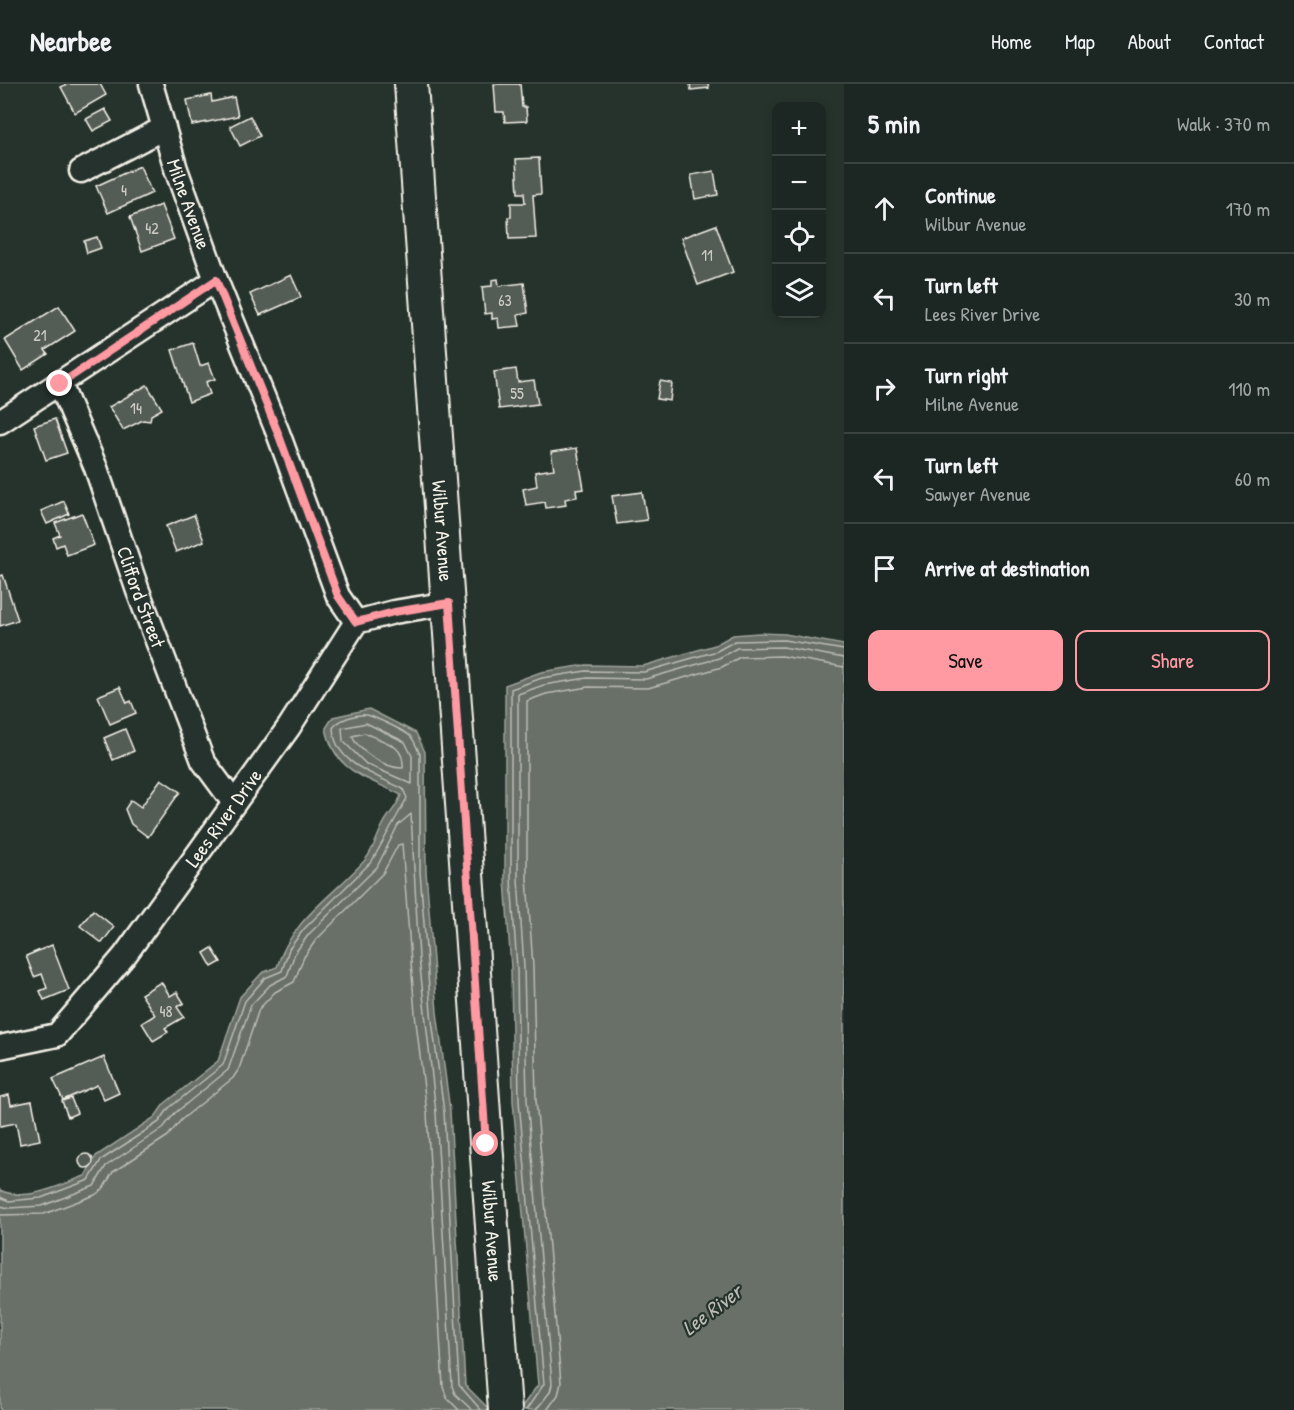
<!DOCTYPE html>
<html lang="en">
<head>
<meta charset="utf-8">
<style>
	body { margin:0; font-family:"Patrick Hand",sans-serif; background:#252e2a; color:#f1f3f6 }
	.controls { position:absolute; right:18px; top:18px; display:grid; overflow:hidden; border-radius:12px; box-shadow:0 3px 9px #0003 }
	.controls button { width:54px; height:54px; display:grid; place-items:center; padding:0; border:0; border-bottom:2px solid #3a4340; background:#1c2622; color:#f1f3f6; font:30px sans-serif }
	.stop { position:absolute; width:18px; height:18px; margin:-14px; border:4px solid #ff9aa2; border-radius:50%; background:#fff }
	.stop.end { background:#ff9aa2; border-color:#fff; box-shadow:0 2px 6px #0008 }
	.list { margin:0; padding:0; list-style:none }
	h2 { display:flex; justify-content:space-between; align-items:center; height:78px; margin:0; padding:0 24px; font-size:26px }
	h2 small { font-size:20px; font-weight:400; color:#a0a5a5 }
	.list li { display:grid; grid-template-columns:39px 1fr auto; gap:18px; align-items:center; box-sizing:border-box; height:90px; padding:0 24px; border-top:2px solid #3a4340 }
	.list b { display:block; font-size:22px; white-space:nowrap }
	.list p { margin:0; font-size:20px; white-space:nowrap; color:#a0a5a5 }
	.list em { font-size:20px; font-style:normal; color:#a0a5a5 }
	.actions { display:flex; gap:12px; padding:18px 24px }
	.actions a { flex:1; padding:14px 0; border:2px solid #ff9aa2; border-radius:12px; text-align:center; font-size:21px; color:#ff9aa2 }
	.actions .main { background:#ff9aa2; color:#111 }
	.icon { flex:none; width:33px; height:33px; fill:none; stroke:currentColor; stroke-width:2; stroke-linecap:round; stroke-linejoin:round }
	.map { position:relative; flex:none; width:844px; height:1326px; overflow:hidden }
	header { display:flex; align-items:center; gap:36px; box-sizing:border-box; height:84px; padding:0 30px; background:#1c2622; border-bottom:2px solid #3a4340 }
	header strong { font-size:28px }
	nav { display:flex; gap:33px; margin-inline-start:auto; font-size:21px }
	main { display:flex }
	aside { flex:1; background:#1c2622 }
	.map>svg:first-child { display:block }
	.water { fill:#676f68; stroke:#9fa39b; stroke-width:1.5 }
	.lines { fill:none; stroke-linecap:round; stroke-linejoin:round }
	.shore { stroke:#bcbdb5; stroke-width:1.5 }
	.building { fill:#525c55; stroke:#f4f1e8; stroke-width:1.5 }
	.street-casing { stroke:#f4f1e8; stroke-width:27 }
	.secondary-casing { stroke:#f4f1e8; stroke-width:36 }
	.street { stroke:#26332d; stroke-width:22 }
	.secondary { stroke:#26332d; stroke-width:32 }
	.route { stroke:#ff9aa2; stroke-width:8 }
	.labels { text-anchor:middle; stroke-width:4.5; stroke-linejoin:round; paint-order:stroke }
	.number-label { font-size:16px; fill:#ccccc3 }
	.street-label { font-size:20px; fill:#f4f1e8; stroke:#26332d }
	.water-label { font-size:21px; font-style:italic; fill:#bcbdb5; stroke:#26332d }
</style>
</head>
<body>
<header>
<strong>Nearbee</strong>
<nav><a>Home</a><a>Map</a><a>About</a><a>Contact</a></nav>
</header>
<main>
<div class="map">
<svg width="844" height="1326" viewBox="0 0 844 1326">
	<rect width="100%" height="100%" fill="#26332d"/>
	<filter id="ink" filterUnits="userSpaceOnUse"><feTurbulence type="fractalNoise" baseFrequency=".0167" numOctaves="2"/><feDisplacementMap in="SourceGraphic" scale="12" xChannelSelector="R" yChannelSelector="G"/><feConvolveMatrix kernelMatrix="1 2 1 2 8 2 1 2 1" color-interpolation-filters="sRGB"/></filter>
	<g filter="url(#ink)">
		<path class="water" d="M759 549 785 550 844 561V1326H0V1106C26 1119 60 1101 85 1092L96 1072 155 1033 164 1020 218 977 240 913 262 889 277 883C291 836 334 811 365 776 375 764 378 747 387 734 392 726 398 721 401 711 365 692 335 689 326 644L333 633 369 625 416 649 425 668 426 787 437 928 450 1027 465 1301 487 1323 523 1321 538 1301 513 1017 511 884 505 795V601L541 588 586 581 643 582 715 561 733 551Z"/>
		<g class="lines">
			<g class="shore">
				<path d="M366 639 405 658 412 672V700L366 680 343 657 342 644Z"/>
				<path d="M365 649C382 658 405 659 403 684 387 685 358 667 352 652Z"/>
				<path d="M0 1113 9 1117 41 1114 89 1096 101 1076 159 1038 169 1024 223 981 245 917 265 894 282 887 289 865 304 845 372 777 407 714 403 705C377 691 335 681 333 644 339 635 356 630 367 631 374 633 406 647 411 653 415 657 417 665 420 670V788L431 929 444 1028 459 1301 481 1326"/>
				<path d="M0 1122 9 1124 42 1122 94 1102 106 1082 163 1044 175 1029 228 986 251 921 270 901 287 892 295 869 309 850 377 783 398 741 411 730 419 874 436 1029 452 1302 455 1310 472 1326"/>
				<path d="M0 1131 44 1130 95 1111 103 1105 113 1088 168 1052 181 1036 233 994 239 985 259 925 275 908 294 898 304 873 316 856 383 789 398 761 402 760 415 930 427 1029 443 1303 447 1314 459 1326"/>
				<path d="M526 1326 544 1300 519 1017 517 884 511 795V605L542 594 586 587 644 588 717 567 735 557 784 556 844 566"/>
				<path d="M536 1326 550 1308 552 1300 527 1016 524 883 518 795V610L544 601 587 594 646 595 719 574 737 564 783 563 844 574"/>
				<path d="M547 1326 558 1311 561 1299 536 1016 533 883 527 794V617L546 610 588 603 648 604 722 583 740 573 782 572 844 583"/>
			</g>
		</g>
		<g class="building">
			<path d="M67 0H100L106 11 75 29 61 3Z"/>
			<path d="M494 0H520L522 23H526L527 37 505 38 504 28H496Z"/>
			<path d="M690 0H708L709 4 691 6Z"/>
			<path d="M211 11 212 18 234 13 238 32 192 41 187 16Z"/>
			<path d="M105 25 112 37 93 47 86 35Z"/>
			<path d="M250 32 260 52 240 62 230 42Z"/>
			<path d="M539 74 541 110 533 111 536 154 509 155 508 133H511V119H525L524 109H518L516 75Z"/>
			<path d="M140 82 152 109 108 129 96 102Z"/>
			<path d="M714 87 718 111 695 115 691 91Z"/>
			<path d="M161 121 174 155 142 167 130 133Z"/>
			<path d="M716 141 733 188 698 201 681 154Z"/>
			<path d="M97 153 101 164 87 169 84 157Z"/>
			<path d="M291 191 301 213 260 231 250 210Z"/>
			<path d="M498 195 499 202 524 199 528 229 518 231 520 242 499 244 498 234 492 235V229L485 230 482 203 492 202V196Z"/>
			<path d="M59 222 75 247 45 266 48 270 23 286 5 256Z"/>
			<path d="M193 259 200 282 209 279 215 295 206 298 210 310 189 318 172 266Z"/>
			<path d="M516 285 518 298 534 296 538 320 499 325 494 288Z"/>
			<path d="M660 297 672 299 670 317 657 315Z"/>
			<path d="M147 301 162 325 151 331 150 337 143 336 123 346 109 323Z"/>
			<path d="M55 335 67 369 46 376 34 342Z"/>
			<path d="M577 364 584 405 576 406 577 413 565 415 566 421 546 424 545 418 526 421 523 405 537 402 535 388 554 385 551 368Z"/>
			<path d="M642 408 647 436 617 440 612 412Z"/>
			<path d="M64 417 69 430 47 440 41 427Z"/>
			<path d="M82 429 94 461 67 471 63 460 56 463 53 454 60 451 55 439Z"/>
			<path d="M194 431 204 457 176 468 166 442Z"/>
			<path d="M3 491 18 536 0 542V492Z"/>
			<path d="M120 603 127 619 131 617 136 629 110 640 98 612Z"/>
			<path d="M125 645 134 667 113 676 104 654Z"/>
			<path d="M161 695 180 708 148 753 131 740 125 725 131 716 141 723Z"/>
			<path d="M93 826 114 843 102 859 80 842Z"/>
			<path d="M52 861 69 906 44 916 40 907 47 904 42 890 34 893 26 872Z"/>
			<path d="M212 864 221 878 212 883 204 869Z"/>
			<path d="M161 898 170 912 177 908 184 919 177 923 184 933 165 944 168 948 153 957 142 939 155 931 141 910Z"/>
			<path d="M104 973 119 1009 104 1016 97 1001 63 1016 53 995Z"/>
			<path d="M9 1011 11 1021 32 1017 40 1056 20 1060 16 1039 0 1042V1013Z"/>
			<path d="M71 1014 77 1029 68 1033 62 1017Z"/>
			<circle cx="86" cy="1077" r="7"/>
		</g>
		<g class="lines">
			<defs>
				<g id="street">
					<path id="s1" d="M151 0 176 85 216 196 278 349 338 512 356 538"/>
					<path d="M81 87 164 44"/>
					<path id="s2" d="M60 300 96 384 138 507 203 677 234 719"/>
					<path d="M0 338 216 196"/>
					<path id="s3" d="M0 963 57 951 125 871 289 643 356 538 394 528 449 519"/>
				</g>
				<g id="secondary">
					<path id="s4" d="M411 0 505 1326"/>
				</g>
			</defs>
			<use href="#street" class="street-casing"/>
			<use href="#secondary" class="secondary-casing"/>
			<use href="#street" class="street"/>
			<use href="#secondary" class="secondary"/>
		</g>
	</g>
	<g class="lines" filter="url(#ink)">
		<path class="route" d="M60 300 216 196 278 349 338 512 356 538 394 528 449 519 486 1060"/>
	</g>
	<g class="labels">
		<g class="number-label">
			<text x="124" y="112">4</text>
			<text x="152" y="150">42</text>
			<text x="707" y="177">11</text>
			<text x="505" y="222">63</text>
			<text x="40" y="257">21</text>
			<text x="517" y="315">55</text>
			<text x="136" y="330">14</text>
			<text x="166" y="933">48</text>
		</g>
		<g class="street-label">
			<text dy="7" stroke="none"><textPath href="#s1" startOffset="126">Milne Avenue</textPath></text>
			<text dy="7" stroke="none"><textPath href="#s4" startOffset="448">Wilbur Avenue</textPath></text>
			<text dy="7" stroke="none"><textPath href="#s2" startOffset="228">Clifford Street</textPath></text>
			<text dy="7" stroke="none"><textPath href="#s3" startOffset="332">Lees River Drive</textPath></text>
			<text dy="7" stroke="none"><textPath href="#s4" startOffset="1150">Wilbur Avenue</textPath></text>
		</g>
		<g class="water-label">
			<text transform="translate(712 1226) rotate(-37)" y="7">Lee River</text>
		</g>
	</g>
</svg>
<div class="controls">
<button>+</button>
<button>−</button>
<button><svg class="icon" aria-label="locate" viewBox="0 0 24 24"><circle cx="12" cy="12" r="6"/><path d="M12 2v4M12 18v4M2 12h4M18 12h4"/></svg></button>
<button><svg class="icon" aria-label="layers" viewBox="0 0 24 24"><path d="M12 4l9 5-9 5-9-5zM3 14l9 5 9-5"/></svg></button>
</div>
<div class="stop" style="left:486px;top:1060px"></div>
<div class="stop end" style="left:60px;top:300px"></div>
</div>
<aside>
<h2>5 min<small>Walk · 370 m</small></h2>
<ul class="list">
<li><svg class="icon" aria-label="ahead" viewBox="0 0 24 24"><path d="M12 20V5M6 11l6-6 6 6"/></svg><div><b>Continue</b><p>Wilbur Avenue</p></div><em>170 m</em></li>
<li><svg class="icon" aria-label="left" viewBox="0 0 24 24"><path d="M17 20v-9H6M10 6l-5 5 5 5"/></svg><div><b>Turn left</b><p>Lees River Drive</p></div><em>30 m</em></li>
<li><svg class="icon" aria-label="right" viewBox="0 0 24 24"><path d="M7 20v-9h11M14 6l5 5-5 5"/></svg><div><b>Turn right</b><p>Milne Avenue</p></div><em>110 m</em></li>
<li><svg class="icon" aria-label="left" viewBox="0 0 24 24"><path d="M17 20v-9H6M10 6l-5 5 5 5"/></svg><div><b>Turn left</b><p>Sawyer Avenue</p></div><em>60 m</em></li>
<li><svg class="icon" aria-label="arrive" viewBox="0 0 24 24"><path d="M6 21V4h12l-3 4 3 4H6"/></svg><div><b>Arrive at destination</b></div></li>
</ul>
<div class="actions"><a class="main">Save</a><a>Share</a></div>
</aside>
</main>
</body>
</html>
